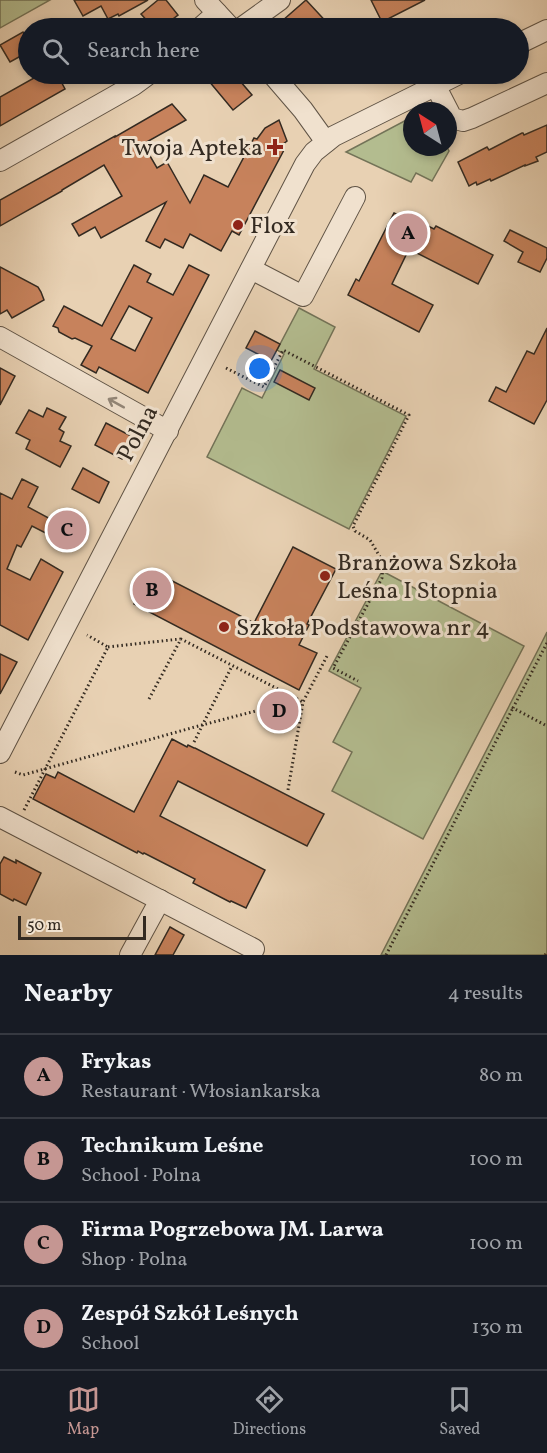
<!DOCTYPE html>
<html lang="en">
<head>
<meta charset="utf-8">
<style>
	body { margin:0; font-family:Vollkorn,serif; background:#242831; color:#f1f3f6 }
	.compass { position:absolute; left:403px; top:102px; width:54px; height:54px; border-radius:50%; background:#171b24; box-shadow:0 3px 9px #0003; rotate:324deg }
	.scale { position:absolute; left:18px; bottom:15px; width:128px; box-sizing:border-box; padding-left:6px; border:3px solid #332a21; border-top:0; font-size:16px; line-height:21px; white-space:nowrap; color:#332a21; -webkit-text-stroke:4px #f0e1ce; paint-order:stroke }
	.you { position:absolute; left:260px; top:369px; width:21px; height:21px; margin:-15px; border:4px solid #fff; border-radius:50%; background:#1a73e8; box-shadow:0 0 0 9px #1a73e833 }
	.badge { display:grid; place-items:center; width:39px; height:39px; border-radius:50%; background:#c59692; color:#111; font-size:20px; font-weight:700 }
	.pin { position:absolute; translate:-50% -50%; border:3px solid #fff; box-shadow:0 2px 6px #0006 }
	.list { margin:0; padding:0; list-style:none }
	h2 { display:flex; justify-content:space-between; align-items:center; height:78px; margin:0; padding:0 24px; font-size:26px }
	h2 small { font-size:20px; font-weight:400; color:#9ea1a6 }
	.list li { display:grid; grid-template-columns:39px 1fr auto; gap:18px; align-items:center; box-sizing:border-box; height:84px; padding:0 24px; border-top:2px solid #363941 }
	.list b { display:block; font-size:22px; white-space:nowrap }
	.list p { margin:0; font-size:20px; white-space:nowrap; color:#9ea1a6 }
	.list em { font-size:20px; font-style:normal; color:#9ea1a6 }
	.icon { flex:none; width:33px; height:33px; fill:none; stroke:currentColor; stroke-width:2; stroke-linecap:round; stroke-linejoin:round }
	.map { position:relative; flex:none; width:547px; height:955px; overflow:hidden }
	.search { position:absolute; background:#171b24; box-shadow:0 3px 9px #0003; left:18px; right:18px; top:18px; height:66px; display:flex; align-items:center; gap:15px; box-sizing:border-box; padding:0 21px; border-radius:33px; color:#9ea1a6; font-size:22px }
	.sheet { height:414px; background:#171b24 }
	nav { display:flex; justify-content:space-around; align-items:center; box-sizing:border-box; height:84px; border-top:2px solid #363941; background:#171b24; font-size:16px; color:#9ea1a6 }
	nav a { display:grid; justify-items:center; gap:3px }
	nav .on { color:#c59692 }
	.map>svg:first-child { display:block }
	.green { fill:#b3bc8f; stroke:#737358; stroke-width:1.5 }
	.building { fill:#c7825c; stroke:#332a21; stroke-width:1.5; fill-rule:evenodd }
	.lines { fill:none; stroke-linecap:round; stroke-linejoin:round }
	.minor-casing { stroke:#605446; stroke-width:22 }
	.path { stroke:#332a21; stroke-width:3; stroke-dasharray:1.5 3; stroke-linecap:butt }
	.minor { stroke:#f0e1ce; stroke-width:20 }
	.oneway { stroke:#928678 }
	.poi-dot { fill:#8f2418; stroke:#f0e1ce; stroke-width:2 }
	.labels { text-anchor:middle; stroke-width:6; stroke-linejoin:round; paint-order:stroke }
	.poi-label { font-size:24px; fill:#332a21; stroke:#f0e1ce; text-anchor:start }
	.street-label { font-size:24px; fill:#332a21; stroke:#f0e1ce }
</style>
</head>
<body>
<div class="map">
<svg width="547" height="955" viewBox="0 0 547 955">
	<rect width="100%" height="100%" fill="#e8d1b3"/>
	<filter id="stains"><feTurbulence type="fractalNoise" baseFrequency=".00333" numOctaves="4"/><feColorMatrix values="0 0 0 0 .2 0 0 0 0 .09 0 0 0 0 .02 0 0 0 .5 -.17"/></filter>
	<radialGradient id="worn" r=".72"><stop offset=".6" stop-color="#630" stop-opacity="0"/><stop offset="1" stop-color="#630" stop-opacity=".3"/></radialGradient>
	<g class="green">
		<path d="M0 0H50L0 28Z"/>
		<path d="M412 117V147H447L449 151 432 181 416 173 411 182 346 152Z"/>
		<path d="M299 308 335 327 314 369 406 416 349 529 207 457 242 388 262 398 284 354 277 350Z"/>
		<path d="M382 571 524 646 423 839 332 791 352 752 333 742 361 688 329 671Z"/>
		<path d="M547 632V955H381L539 648Z"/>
	</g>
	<g class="building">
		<path d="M74 0H148L119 16 118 14 108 19 101 6 83 16Z"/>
		<path d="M158 0H166L178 15 161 28 155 22 151 25 141 14Z"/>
		<path d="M306 0 332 28H289L282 21Z"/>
		<path d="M371 0H425L382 22Z"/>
		<path d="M23 32 28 42V52L10 62 0 45Z"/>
		<path d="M41 74H57L65 89 0 126V97Z"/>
		<path d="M203 74H234L252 95 233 110Z"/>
		<path d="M172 104 186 120 143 144 157 168 167 162 190 203 204 175 228 187 254 138 257 139 265 128 279 120 287 141 282 145 284 150 239 235 232 231 221 251 190 234 183 248 165 239 160 248 146 241 166 202 101 238 95 227 79 236 72 224 122 196 104 165 62 190V191L0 226V200L115 136V137Z"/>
		<path d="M547 125V152L536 157 538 161 525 166V165L491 181 490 179 477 185 476 182 469 186 458 162 487 147 489 150 522 133H523L524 135Z"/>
		<path d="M394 213 420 226 422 223 434 229 436 226 493 255 478 284 409 249 392 284 433 305 419 332 348 295 356 279 359 281Z"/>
		<path d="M510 230 547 248V258L540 272 518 262 523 252 504 241Z"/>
		<path d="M134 265 151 274 147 282 173 295 189 265 209 275 148 393 99 367 96 373 81 365 92 346 75 338 72 339 59 332 58 328 53 326 64 306 102 326ZM129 306 152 318 135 351 111 339Z"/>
		<path d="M0 267 38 287 41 292 44 300 12 318 7 310 0 314Z"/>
		<path d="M547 328V400L534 424 489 401 496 387 506 392 527 351 534 354Z"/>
		<path d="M255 331 280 344 271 361 246 348Z"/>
		<path d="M0 368 15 376 0 405Z"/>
		<path d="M280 370 315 388 309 400 274 382Z"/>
		<path d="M47 408 66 417 59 429 64 432 60 441 71 446 60 467 26 449 30 440 16 433 29 410 43 417Z"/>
		<path d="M106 423 133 437 122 459 95 445Z"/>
		<path d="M83 468 109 482 99 503 72 489Z"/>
		<path d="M22 479 38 487 28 507 54 521 58 513 86 527 75 548 32 526 21 547 17 545 7 569 30 580 41 559 63 572 28 640 0 625V493L12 499Z"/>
		<path d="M293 547 336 569 307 624 309 625 299 645 317 653 299 690 134 604 151 570 254 623Z"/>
		<path d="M0 654 17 662 0 694Z"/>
		<path d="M172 739 187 747 188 745 194 748H195L324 814 307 846 178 781 160 816 265 870 246 908 231 901 230 902 193 883 195 879 144 853 143 854 138 851 137 853 33 799 46 774 55 778 58 772 134 812Z"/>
		<path d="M4 857 16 863V860L41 873 26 905 14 899 13 901 0 894V864Z"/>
		<path d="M170 927 184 935 173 955H155Z"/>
	</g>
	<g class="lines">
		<defs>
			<g id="minor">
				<path d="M205 0 231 28"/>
				<path d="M200 28 217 13"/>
				<path d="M241 28 280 0"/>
				<path d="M518 44 547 30"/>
				<path d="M272 74 303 110 326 142"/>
				<path d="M435 85 452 118 463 121 472 118 547 83"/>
				<path d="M0 161 113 97 134 85 149 74"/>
				<path d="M251 269 303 296 355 197"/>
				<path d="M0 337 168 431"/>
				<path d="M0 753 305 164 314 152 334 136 459 74"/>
				<path d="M0 817 254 949"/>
				<path d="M130 955 160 900"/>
			</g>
		</defs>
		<use href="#minor" class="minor-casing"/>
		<g class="path">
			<path d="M226 368 264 387 283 350 409 415 353 526 355 531 370 540 383 562 382 578 333 668 358 681"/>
			<path d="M547 643 513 708 547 726"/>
			<path d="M108 647 180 639"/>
			<path d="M149 699 181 639 303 702"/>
			<path d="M194 742 232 666"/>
			<path d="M15 772 23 775 202 725 298 700"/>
			<path d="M288 790 303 702 327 656"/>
			<path d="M24 810 108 647 87 635"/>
			<path d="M386 955 513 708"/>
			<path d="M545 955 547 952"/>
		</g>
		<use href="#minor" class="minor"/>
	</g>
	<defs><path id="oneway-shaft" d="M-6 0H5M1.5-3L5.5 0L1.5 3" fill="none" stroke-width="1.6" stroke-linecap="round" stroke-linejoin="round" transform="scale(1.5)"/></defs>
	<use class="oneway" href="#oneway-shaft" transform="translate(116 403) rotate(-151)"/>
	<g class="poi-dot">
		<path d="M272 138h6v6h6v6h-6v6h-6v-6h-6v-6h6z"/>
		<circle cx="238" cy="225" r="6"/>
		<circle cx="325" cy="576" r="6"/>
		<circle cx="224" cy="627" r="6"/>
	</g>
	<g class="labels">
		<g class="poi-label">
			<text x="263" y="155" text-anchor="end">Twoja Apteka</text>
			<text x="250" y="233">Flox</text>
			<text x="337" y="570">Branżowa Szkoła<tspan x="337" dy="28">Leśna I Stopnia</tspan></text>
			<text x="236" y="635">Szkoła Podstawowa nr 4</text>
		</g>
		<g class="street-label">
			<text transform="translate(137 433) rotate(-62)" y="8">Polna</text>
		</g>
	</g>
	<rect width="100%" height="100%" filter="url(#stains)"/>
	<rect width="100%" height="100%" fill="url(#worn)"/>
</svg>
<svg class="compass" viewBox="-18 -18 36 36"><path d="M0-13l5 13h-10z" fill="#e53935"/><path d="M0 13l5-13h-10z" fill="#9ea1a6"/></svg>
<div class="scale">50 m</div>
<div class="you"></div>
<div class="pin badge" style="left:408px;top:233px">A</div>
<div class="pin badge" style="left:152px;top:590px">B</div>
<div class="pin badge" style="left:67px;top:530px">C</div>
<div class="pin badge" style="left:279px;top:711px">D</div>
<div class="search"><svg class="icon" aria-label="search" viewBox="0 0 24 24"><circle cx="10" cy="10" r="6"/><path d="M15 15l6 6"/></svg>Search here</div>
</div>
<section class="sheet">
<h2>Nearby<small>4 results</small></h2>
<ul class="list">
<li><span class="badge">A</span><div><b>Frykas</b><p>Restaurant · Włosiankarska</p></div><em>80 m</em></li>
<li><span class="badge">B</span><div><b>Technikum Leśne</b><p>School · Polna</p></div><em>100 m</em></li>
<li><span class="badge">C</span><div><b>Firma Pogrzebowa JM. Larwa</b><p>Shop · Polna</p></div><em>100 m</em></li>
<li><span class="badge">D</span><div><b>Zespół Szkół Leśnych</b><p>School</p></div><em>130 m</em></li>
</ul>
</section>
<nav>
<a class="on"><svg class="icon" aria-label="map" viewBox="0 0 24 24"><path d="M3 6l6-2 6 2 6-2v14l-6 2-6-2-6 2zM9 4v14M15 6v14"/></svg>Map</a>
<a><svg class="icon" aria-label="directions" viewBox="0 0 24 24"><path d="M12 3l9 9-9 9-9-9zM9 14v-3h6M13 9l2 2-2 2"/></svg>Directions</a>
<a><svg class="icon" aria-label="saved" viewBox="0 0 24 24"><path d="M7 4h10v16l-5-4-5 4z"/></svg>Saved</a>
</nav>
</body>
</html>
